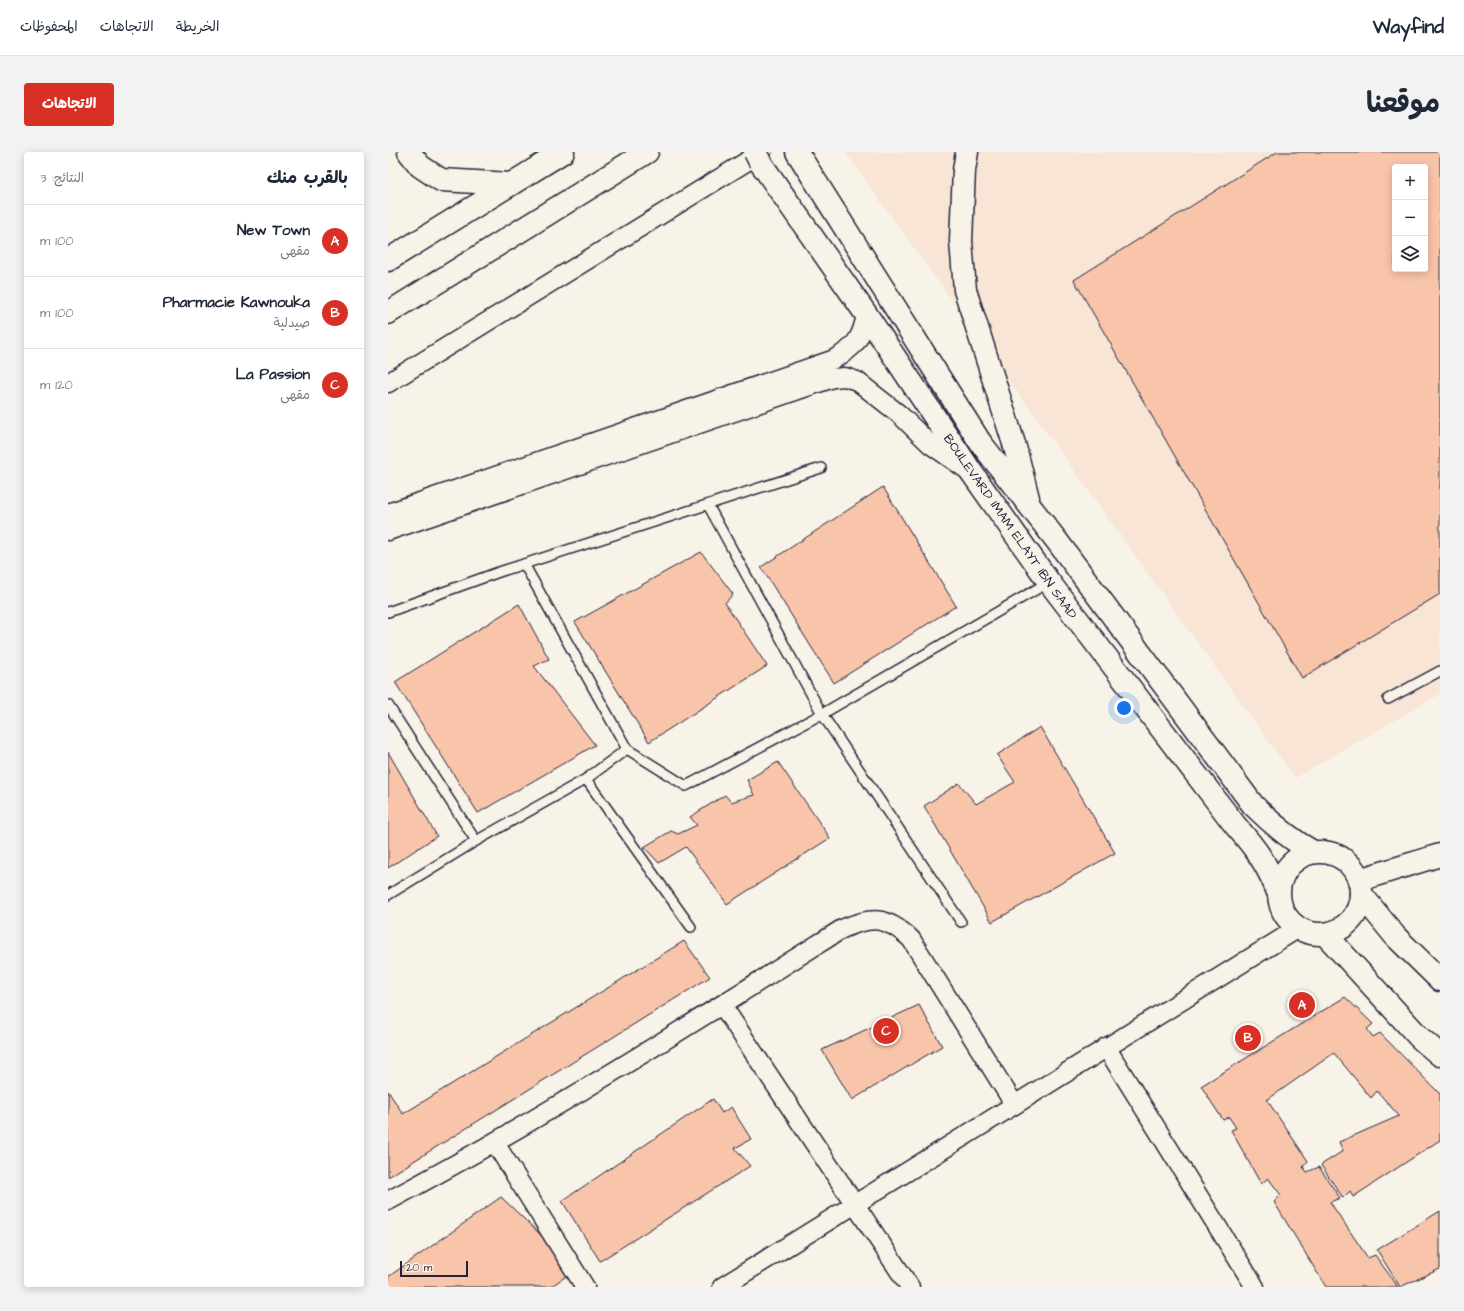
<!DOCTYPE html>
<html lang="ar">
<head>
<meta charset="utf-8">
<style>
	body { margin:0; font-family:"Architects Daughter","Playpen Sans Arabic",sans-serif; background:#f2f2f3; color:#1f2937; direction:rtl }
	.controls { position:absolute; right:12px; top:12px; display:grid; overflow:hidden; border-radius:4px; box-shadow:0 2px 10px #0003 }
	.controls button { width:36px; height:36px; display:grid; place-items:center; padding:0; border:0; border-bottom:1px solid #e0e1e3; background:#fff; color:#1f2937; font:20px sans-serif }
	.scale { position:absolute; left:12px; bottom:10px; width:68px; box-sizing:border-box; padding-left:4px; border:2px solid #22223b; border-top:0; font-size:11px; line-height:14px; white-space:nowrap; color:#22223b; -webkit-text-stroke:3px #f7f3e8; paint-order:stroke }
	.you { position:absolute; left:736px; top:556px; width:14px; height:14px; margin:-10px; border:3px solid #fff; border-radius:50%; background:#1a73e8; box-shadow:0 0 0 6px #1a73e833 }
	.badge { display:grid; place-items:center; width:26px; height:26px; border-radius:50%; background:#d93025; color:#fff; font-size:13px; font-weight:700 }
	.pin { position:absolute; translate:-50% -50%; border:2px solid #fff; box-shadow:0 1px 4px #0006 }
	.list { margin:0; padding:0; list-style:none }
	h2 { display:flex; justify-content:space-between; align-items:center; height:52px; margin:0; padding:0 16px; font-size:17px }
	h2 small { font-size:13px; font-weight:400; color:#747a83 }
	.list li { display:grid; grid-template-columns:26px 1fr auto; gap:12px; align-items:center; box-sizing:border-box; height:72px; padding:0 16px; border-top:1px solid #e0e1e3 }
	.list b { display:block; font-size:15px; white-space:nowrap }
	.list p { margin:0; font-size:13px; white-space:nowrap; color:#747a83 }
	.list em { font-size:13px; font-style:normal; color:#747a83 }
	.icon { flex:none; width:22px; height:22px; fill:none; stroke:currentColor; stroke-width:2; stroke-linecap:round; stroke-linejoin:round }
	.map { position:relative; flex:none; width:1052px; height:1135px; overflow:hidden; direction:ltr; border-radius:4px }
	header { display:flex; align-items:center; gap:24px; box-sizing:border-box; height:56px; padding:0 20px; background:#fff; border-bottom:1px solid #e0e1e3 }
	header strong { font-size:19px }
	nav { display:flex; gap:22px; margin-inline-start:auto; font-size:14px }
	.intro { display:flex; align-items:center; justify-content:space-between; box-sizing:border-box; height:96px; padding:0 24px }
	h1 { margin:0; font-size:28px }
	.button { padding:10px 18px; border-radius:4px; background:#d93025; color:#fff; font-size:14px; font-weight:700 }
	main { display:flex; gap:24px; padding:0 24px }
	aside { flex:1; background:#fff; border-radius:4px; box-shadow:0 2px 10px #0003 }
	.map>svg:first-child { display:block }
	.built { fill:#f8e5d5; fill-rule:evenodd }
	.building { fill:#f9c5aa; stroke:#22223b; fill-rule:evenodd }
	.lines { fill:none; stroke-linecap:round; stroke-linejoin:round }
	.lane-casing { stroke:#22223b; stroke-width:12 }
	.street-casing { stroke:#22223b; stroke-width:21 }
	.secondary-casing { stroke:#22223b; stroke-width:25 }
	.highway-casing { stroke:#22223b; stroke-width:25 }
	.lane { stroke:#f7f3e8; stroke-width:9 }
	.street { stroke:#f7f3e8; stroke-width:18 }
	.secondary { stroke:#f7f3e8; stroke-width:22 }
	.highway { stroke:#f7f3e8; stroke-width:22 }
	.secondary-bridge-casing { stroke:#22223b; stroke-width:25; stroke-linecap:butt }
	.secondary-bridge { stroke:#f7f3e8; stroke-width:22 }
	.labels { text-anchor:middle; stroke-width:3; stroke-linejoin:round; paint-order:stroke }
	.street-label { font-size:13px; fill:#22223b; stroke:#f7f3e8 }
</style>
</head>
<body>
<header>
<strong>Wayfind</strong>
<nav><a>الخريطة</a><a>الاتجاهات</a><a>المحفوظات</a></nav>
</header>
<div class="intro"><h1>موقعنا</h1><a class="button">الاتجاهات</a></div>
<main>
<div class="map">
<svg width="1052" height="1135" viewBox="0 0 1052 1135">
	<rect width="100%" height="100%" fill="#f7f3e8"/>
	<filter id="ink" filterUnits="userSpaceOnUse"><feTurbulence type="fractalNoise" baseFrequency=".025" numOctaves="2"/><feDisplacementMap in="SourceGraphic" scale="8" xChannelSelector="R" yChannelSelector="G"/><feConvolveMatrix kernelMatrix="1 2 1 2 8 2 1 2 1" color-interpolation-filters="sRGB"/></filter>
	<g filter="url(#ink)">
		<path class="built" d="M457 0H1052V542L907 626ZM1007 15H1037V117H1007Z"/>
		<g class="building">
			<path d="M889 0H1052V442L914 526 686 128ZM1007 15H1037V117H1007Z"/>
			<path d="M495 335 568 454 446 531 373 415Z"/>
			<path d="M313 400 345 442 337 451 379 514 261 590 187 470Z"/>
			<path d="M131 452 161 507 146 514 207 593 90 661 7 530Z"/>
			<path d="M652 575 727 701 604 770 536 654 571 631 588 652 627 630 609 603Z"/>
			<path d="M0 600 49 684 0 716Z"/>
			<path d="M390 610 442 686 339 752 298 695 271 711 256 695 283 679 290 682 309 673 302 665 337 643 343 650 366 643 359 628Z"/>
			<path d="M296 789 322 825 0 1025V939L15 962Z"/>
			<path d="M957 845 985 872 979 877 985 885 992 881 1052 942V988L965 1045 962 1039 955 1046 933 1013 955 999 951 990 1011 964 989 939 983 946 946 901 879 948 920 1009 915 1015 919 1020 931 1015 952 1046 942 1050 980 1106 987 1103 1010 1135H938L886 1050 893 1043 880 1026 873 1032 843 978 848 976 841 965 835 968 813 934Z"/>
			<path d="M531 853 554 894 464 948 434 898Z"/>
			<path d="M325 947 334 961 343 955 363 987 347 996 362 1014 212 1109 174 1049Z"/>
			<path d="M113 1045 156 1086 180 1123 162 1135H0V1125Z"/>
			<path d="M1052 1059V1117L1012 1135 989 1098Z"/>
		</g>
		<g class="lines">
			<defs>
				<g id="lane">
					<path d="M320 353 434 562 573 770"/>
					<path d="M136 412 239 597 298 634 434 562 661 430"/>
					<path d="M0 460 111 420 433 316"/>
					<path d="M1000 547 1052 519"/>
					<path d="M0 553 88 689"/>
					<path d="M198 627 303 775"/>
					<path d="M0 743 88 689 198 627 239 597"/>
				</g>
				<g id="street">
					<path d="M0 231 374 0"/>
					<path d="M0 361 444 208C466 197 474 187 478 162"/>
					<path d="M0 379 445 226 457 225 469 229 511 262 542 292 581 319"/>
					<path d="M334 853 522 1135"/>
					<path d="M718 895 867 1135"/>
					<path d="M107 991 197 1135"/>
					<path d="M0 1049C156 966 305 871 454 777 484 764 498 764 523 787L626 952"/>
					<path d="M334 1135 909 777"/>
				</g>
				<g id="secondary">
					<path d="M409 0 592 290 669 389 865 653C884 672 902 687 925 700"/>
					<path d="M579 0 576 18 573 89 577 138 627 295 640 346"/>
					<path d="M372 10 478 162 584 321 661 430 847 673C868 697 878 710 890 740"/>
					<circle cx="932" cy="741" r="41"/>
					<path d="M971 728 1052 703"/>
					<path d="M973 742 1007 784 1052 828"/>
					<path d="M937 782 1032 886 1052 903"/>
				</g>
				<g id="highway">
					<path d="M21 0 32 14 53 28 123 32"/>
					<path d="M0 108 175 0"/>
					<path d="M0 161 259 0"/>
				</g>
			</defs>
			<use href="#lane" class="lane-casing"/>
			<use href="#street" class="street-casing"/>
			<use href="#secondary" class="secondary-casing"/>
			<use href="#highway" class="highway-casing"/>
			<use href="#lane" class="lane"/>
			<use href="#street" class="street"/>
			<use href="#secondary" class="secondary"/>
			<use href="#highway" class="highway"/>
			<defs>
				<path id="secondary-bridge" d="M367 0 372 10"/>
			</defs>
			<use href="#secondary-bridge" class="secondary-bridge-casing"/>
			<use href="#secondary-bridge" class="secondary-bridge"/>
		</g>
	</g>
	<g class="labels">
		<g class="street-label">
			<text transform="translate(623 374) rotate(55)" y="5">BOULEVARD IMAM ELAYT IBN SAAD</text>
		</g>
	</g>
</svg>
<div class="controls">
<button>+</button>
<button>−</button>
<button><svg class="icon" aria-label="layers" viewBox="0 0 24 24"><path d="M12 4l9 5-9 5-9-5zM3 14l9 5 9-5"/></svg></button>
</div>
<div class="scale">20 m</div>
<div class="you"></div>
<div class="pin badge" style="left:914px;top:853px">A</div>
<div class="pin badge" style="left:860px;top:886px">B</div>
<div class="pin badge" style="left:498px;top:879px">C</div>
</div>
<aside>
<h2>بالقرب منك<small>النتائج: 3</small></h2>
<ul class="list">
<li><span class="badge">A</span><div><b>New Town</b><p>مقهى</p></div><em>100 m</em></li>
<li><span class="badge">B</span><div><b>Pharmacie Kawnouka</b><p>صيدلية</p></div><em>100 m</em></li>
<li><span class="badge">C</span><div><b>La Passion</b><p>مقهى</p></div><em>120 m</em></li>
</ul>
</aside>
</main>
</body>
</html>
